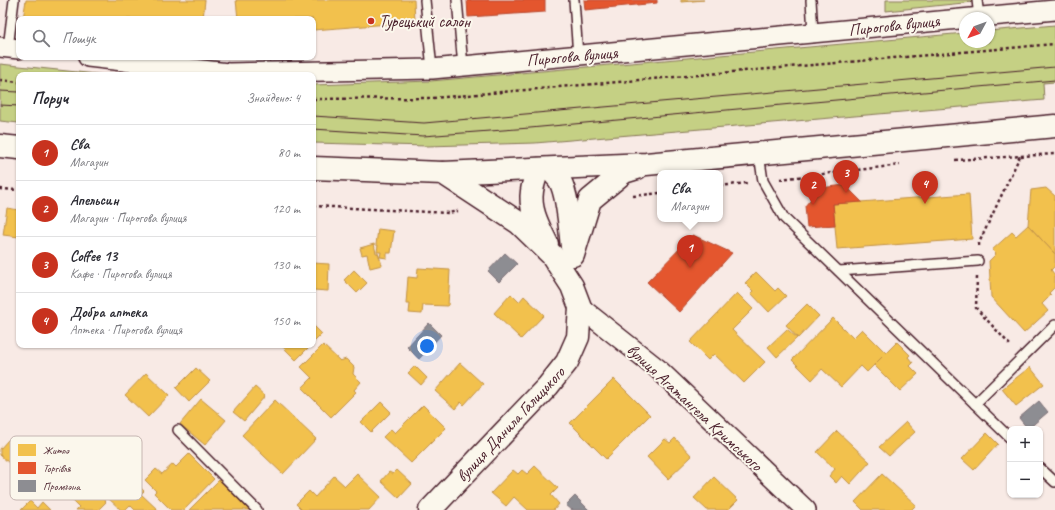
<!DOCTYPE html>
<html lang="uk">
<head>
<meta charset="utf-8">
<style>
	body { margin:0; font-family:Caveat,sans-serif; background:#f7f7f7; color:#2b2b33 }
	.controls { position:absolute; right:12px; bottom:12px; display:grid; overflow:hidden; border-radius:8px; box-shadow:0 1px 3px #0004 }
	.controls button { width:36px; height:36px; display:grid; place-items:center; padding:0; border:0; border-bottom:1px solid #e1e1e2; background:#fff; color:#2b2b33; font:20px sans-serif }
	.compass { position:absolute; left:959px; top:12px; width:36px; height:36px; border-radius:50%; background:#fff; box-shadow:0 1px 3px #0004; rotate:229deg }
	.you { position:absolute; left:427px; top:346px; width:14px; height:14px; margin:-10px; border:3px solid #fff; border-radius:50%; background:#1a73e8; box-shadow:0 0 0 6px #1a73e833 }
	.badge { display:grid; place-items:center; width:26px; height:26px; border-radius:50%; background:#c8321e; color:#fff; font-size:13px; font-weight:700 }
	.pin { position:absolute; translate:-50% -33px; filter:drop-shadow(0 1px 2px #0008) }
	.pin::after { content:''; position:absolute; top:21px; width:14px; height:12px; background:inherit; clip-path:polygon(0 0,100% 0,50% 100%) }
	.popup { position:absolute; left:657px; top:170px; width:66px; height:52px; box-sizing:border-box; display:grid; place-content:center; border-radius:8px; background:#fff; filter:drop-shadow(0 1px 3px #0005); font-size:13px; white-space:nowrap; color:#7c7c81 }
	.popup b { font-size:15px; color:#2b2b33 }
	.popup::after { content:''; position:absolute; left:50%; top:100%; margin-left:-8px; border:8px solid transparent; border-top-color:#fff }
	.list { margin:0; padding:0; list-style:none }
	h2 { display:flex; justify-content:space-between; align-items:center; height:52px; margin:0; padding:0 16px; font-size:17px }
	h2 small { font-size:13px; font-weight:400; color:#7c7c81 }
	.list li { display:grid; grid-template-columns:26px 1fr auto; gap:12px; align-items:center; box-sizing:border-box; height:56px; padding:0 16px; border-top:1px solid #e1e1e2 }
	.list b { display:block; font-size:15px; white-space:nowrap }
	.list p { margin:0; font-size:13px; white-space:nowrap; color:#7c7c81 }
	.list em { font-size:13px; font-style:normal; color:#7c7c81 }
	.icon { flex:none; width:22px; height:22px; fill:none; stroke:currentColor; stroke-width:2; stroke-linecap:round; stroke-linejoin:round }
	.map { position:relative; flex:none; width:1055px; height:510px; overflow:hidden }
	.search { position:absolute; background:#fff; box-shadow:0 1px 3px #0004; left:16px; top:16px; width:300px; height:44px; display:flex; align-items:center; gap:10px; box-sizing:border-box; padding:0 14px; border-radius:8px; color:#7c7c81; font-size:15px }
	.panel { position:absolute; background:#fff; box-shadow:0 1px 3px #0004; left:16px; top:72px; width:300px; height:276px; border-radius:8px }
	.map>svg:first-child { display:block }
	.green { fill:#c5d084; stroke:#887858 }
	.homes { fill:#f2c14e; stroke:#c09044 }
	.shops { fill:#e4572e; stroke:#b6462d }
	.industry { fill:#8d8d92; stroke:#796c73 }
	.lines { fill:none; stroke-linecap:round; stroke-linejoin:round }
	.service-casing { stroke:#4a1f2b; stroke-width:12 }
	.minor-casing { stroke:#4a1f2b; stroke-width:22 }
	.secondary-casing { stroke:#4a1f2b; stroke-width:25 }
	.path { stroke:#4a1f2b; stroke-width:2.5; stroke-dasharray:3 3; stroke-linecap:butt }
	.service { stroke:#fbf7ec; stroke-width:9 }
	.minor { stroke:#fbf7ec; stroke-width:19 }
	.secondary { stroke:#fbf7ec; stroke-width:22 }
	.tram { stroke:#4a1f2b; stroke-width:1 }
	.poi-dot { fill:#c8321e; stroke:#fbf7ec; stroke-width:1.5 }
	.labels { text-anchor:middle; stroke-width:4; stroke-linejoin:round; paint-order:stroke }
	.poi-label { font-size:17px; fill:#4a1f2b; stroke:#fbf7ec; text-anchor:start }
	.street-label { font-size:17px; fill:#4a1f2b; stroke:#fbf7ec }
	.key { fill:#fbf7ec; stroke:#c6b6b2; stroke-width:1 }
	.key-label { font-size:11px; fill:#4a1f2b }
</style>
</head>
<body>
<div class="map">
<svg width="1055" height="510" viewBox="0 0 1055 510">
	<rect width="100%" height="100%" fill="#f8eae5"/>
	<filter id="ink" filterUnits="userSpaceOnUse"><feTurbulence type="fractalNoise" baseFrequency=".025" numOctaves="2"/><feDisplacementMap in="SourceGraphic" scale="8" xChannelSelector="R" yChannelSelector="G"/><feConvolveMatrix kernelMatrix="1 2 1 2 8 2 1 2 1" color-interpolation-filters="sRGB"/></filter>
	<g filter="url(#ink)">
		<g class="green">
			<path d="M886 0H973V2L886 11Z"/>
			<path d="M1055 25V82L1043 83 1044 100 535 143 427 146 313 143V85L431 81 965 33V42H989V31Z"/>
			<path d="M0 64 106 75H19V123L0 121Z"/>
		</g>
		<g class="homes">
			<path d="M26 0H205L203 19H23Z"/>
			<path d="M236 0H414L415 22 313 30V19H238Z"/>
			<path d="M681 0H704L681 2Z"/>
			<path d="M1046 188 1055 196V254L1028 225 1031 190Z"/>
			<path d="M969 194 972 239 837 249 833 204Z"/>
			<path d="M7 208 19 210V237L3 235Z"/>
			<path d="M1028 225 1055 254V266L1051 270 1055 275V287L1049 293 1051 295 1042 304 1048 311 1024 333 991 297 989 261 996 254 992 250 1012 232 1016 236Z"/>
			<path d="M378 229 394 231 391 253H387V258L380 257 381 252H377L378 245H376Z"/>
			<path d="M374 244 376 253H378L382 265 370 268 367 254 362 255 360 248Z"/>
			<path d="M313 263 329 264 328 291 313 290Z"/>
			<path d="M418 268 450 270 448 306 423 305 422 314 409 313 410 304H406L408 277 417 278Z"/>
			<path d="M354 270 367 283 357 293 344 280Z"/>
			<path d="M756 272 775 291 778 288 786 296 769 312 751 293 753 291 745 283Z"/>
			<path d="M737 293 753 309 732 330 765 362 744 383 714 354 708 360 690 342Z"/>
			<path d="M511 294 519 302 524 296 544 315 521 339 494 313Z"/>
			<path d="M807 304 819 316 798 338 786 325Z"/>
			<path d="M833 318 853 338 862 329 886 353 867 372 861 366 841 387 822 369 812 380 792 360Z"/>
			<path d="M313 325 322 334 313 343Z"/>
			<path d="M787 329 797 338 777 357 768 347Z"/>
			<path d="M897 342 910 355 908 357 913 363 910 366 918 374 900 391 874 365Z"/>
			<path d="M281 345H311L296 360Z"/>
			<path d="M323 345 340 361 346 359 354 367 353 374 361 382 354 390 356 392 331 417 302 388 312 378 301 367Z"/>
			<path d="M460 363 483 384 464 405 461 402 455 409 435 391Z"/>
			<path d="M415 366 427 378 421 385 408 373Z"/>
			<path d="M1030 367 1044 384 1016 406 1002 389Z"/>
			<path d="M196 368 210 381 189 402 176 388Z"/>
			<path d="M146 373 169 395 148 417 125 395Z"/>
			<path d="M614 379 650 415 606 459 570 423Z"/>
			<path d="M255 387 265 396 244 421 233 412Z"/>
			<path d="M201 399 226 420 205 445 180 424Z"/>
			<path d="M275 400 316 439 283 474 242 435Z"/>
			<path d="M381 402 391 412 371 432 361 422Z"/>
			<path d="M423 405 446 428 411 463 383 437 391 429 395 433Z"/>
			<path d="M906 422 915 432 889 456 879 447Z"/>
			<path d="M837 431 870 462 850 484 842 476 836 483 829 476 835 469 817 452Z"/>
			<path d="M987 433 998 444 974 470 962 459Z"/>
			<path d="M675 438 692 456 668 479 647 457 665 439 670 443Z"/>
			<path d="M8 440 28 456 17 470 0 455V449Z"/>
			<path d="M60 454 75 468 60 485 44 471Z"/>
			<path d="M189 454 214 479 184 510H171L154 493 156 491 145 480 156 469 162 474 173 464 176 467Z"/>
			<path d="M535 466 558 488 551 495 559 504 554 510H528L514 497 506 506 491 493 513 470 518 474 522 470 527 474Z"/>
			<path d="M397 470 412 484 399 498 381 481 389 472 393 474Z"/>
			<path d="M357 474 381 497 369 510H302L296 504 309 491 315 497 334 476 345 486Z"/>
			<path d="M882 474 916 505 911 510H863L855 502Z"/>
			<path d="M129 476 144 491 141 494 158 510H135L130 505 125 510H121L108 498Z"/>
			<path d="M714 477 738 500 728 510H707L694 498Z"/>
			<path d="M219 480 249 510H189Z"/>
			<path d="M86 482 106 502 98 510H76L79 507 70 498Z"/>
			<path d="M30 501 37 508 42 502 50 510H21Z"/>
		</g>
		<g class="shops">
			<path d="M467 0H545V12L468 17Z"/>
			<path d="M584 0H657V3L585 10Z"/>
			<path d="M845 185 862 202 833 204 835 225 807 227 805 206 820 188Z"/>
			<path d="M693 235 732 253 679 312 647 282Z"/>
		</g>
		<g class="industry">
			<path d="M505 253 517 264 499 282 488 271Z"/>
			<path d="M429 323 441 335 419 359 407 347Z"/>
			<path d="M1039 401 1048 412 1028 429 1019 418Z"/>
			<path d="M575 496 589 510H572L566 505Z"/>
		</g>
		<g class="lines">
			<defs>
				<g id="service">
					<path d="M425 0 432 69"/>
					<path d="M457 0 463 66"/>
					<path d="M574 0 578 56"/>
					<path d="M811 0 813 33"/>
					<path d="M977 0 979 17"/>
					<path d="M8 48 14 0"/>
					<path d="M759 154 763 181 784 218 1010 438"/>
					<path d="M839 271 978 261"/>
					<path d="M975 404 1055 325"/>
					<path d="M178 430 257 510"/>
					<path d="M1040 468 1055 482"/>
				</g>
				<g id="minor">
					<path d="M0 47 19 49"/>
					<path d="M88 57 228 73 432 69 1055 10"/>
					<path d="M580 307 657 368 806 510"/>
				</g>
				<g id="secondary">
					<path d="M0 146 19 148"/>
					<path d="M313 168 443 173 646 164 1055 126"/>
					<path d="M538 169C536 176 533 183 532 191 529 210 539 227 547 244"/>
					<path d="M550 169C553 173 558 177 560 181 568 195 570 230 572 247"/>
					<path d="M573 255 590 200 624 172 637 168"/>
					<path d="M430 510 548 386 567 362 578 337 580 307 572 286 552 255 519 223 443 173"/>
				</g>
			</defs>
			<use href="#service" class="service-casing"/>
			<use href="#minor" class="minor-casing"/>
			<use href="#secondary" class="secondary-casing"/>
			<g class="path">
				<path d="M0 80 19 82"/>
				<path d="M313 99 433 98 1055 44"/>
				<path d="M955 160 1055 154"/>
				<path d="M780 179 900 165"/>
				<path d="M720 186 747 183"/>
				<path d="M0 189 19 190"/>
				<path d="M633 196 660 193"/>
				<path d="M313 206 448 213 458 211"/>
				<path d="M979 246V243L1020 156"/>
				<path d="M977 277 976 308 1011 346"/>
			</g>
			<use href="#service" class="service"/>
			<use href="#minor" class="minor"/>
			<use href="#secondary" class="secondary"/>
			<g class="tram">
				<path d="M0 91 19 92"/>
				<path d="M0 105 19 106"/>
				<path d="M313 116 424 123 1055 67"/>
				<path d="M313 129 423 136 530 128 1055 80"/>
			</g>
		</g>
	</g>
	<circle class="poi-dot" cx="371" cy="21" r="4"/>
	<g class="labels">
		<g class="poi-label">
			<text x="379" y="27">Турецький салон</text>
		</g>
		<g class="street-label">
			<text transform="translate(894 25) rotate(-6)" y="6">Пирогова вулиця</text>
			<text transform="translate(572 56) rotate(-5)" y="6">Пирогова вулиця</text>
			<text transform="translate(695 407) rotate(43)" y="6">вулиця Агатангела Кримського</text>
			<text transform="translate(510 424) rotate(-47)" y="6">вулиця Данила Галицького</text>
		</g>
	</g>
	<rect x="10" y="436" width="132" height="64" rx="6" class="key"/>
	<rect x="18" y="444" width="18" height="12" fill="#f2c14e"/>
	<rect x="18" y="462" width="18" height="12" fill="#e4572e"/>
	<rect x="18" y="480" width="18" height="12" fill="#8d8d92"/>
	<g class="key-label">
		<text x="43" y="454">Житло</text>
		<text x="43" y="472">Торгівля</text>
		<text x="43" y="490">Промзона</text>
	</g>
</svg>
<div class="controls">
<button>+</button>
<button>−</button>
</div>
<svg class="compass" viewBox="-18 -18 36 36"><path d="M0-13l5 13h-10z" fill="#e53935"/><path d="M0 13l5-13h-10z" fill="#7c7c81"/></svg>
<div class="you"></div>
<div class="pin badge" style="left:690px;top:268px">1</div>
<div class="popup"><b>Єва</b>Магазин</div>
<div class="pin badge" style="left:813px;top:205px">2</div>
<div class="pin badge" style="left:846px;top:193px">3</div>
<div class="pin badge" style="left:925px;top:204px">4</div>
<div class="search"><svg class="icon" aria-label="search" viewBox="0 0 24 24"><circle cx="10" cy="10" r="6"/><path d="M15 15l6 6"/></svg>Пошук</div>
<section class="panel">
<h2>Поруч<small>Знайдено: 4</small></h2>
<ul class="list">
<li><span class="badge">1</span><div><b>Єва</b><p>Магазин</p></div><em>80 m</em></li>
<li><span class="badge">2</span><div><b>Апельсин</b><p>Магазин · Пирогова вулиця</p></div><em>120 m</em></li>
<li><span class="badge">3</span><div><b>Coffee 13</b><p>Кафе · Пирогова вулиця</p></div><em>130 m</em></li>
<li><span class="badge">4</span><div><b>Добра аптека</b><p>Аптека · Пирогова вулиця</p></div><em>150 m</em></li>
</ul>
</section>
</div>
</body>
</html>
